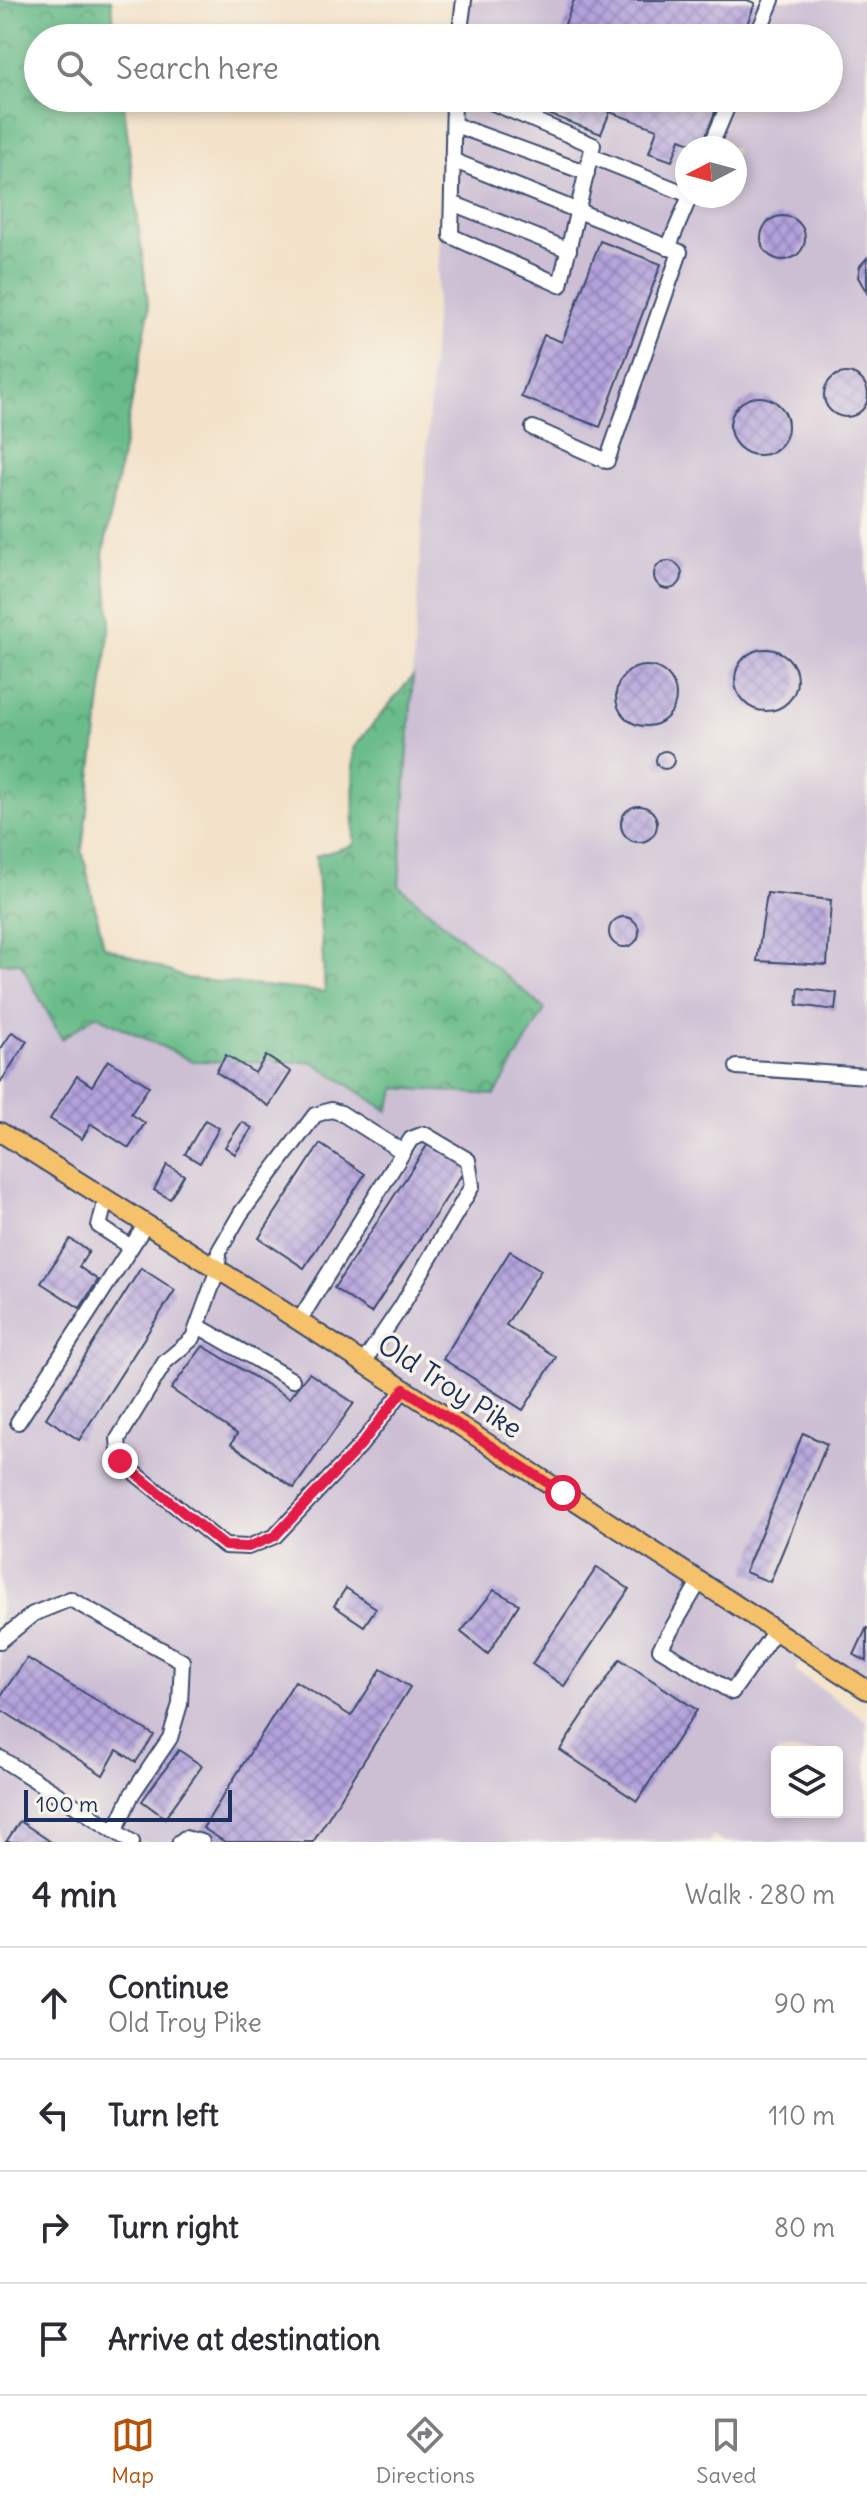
<!DOCTYPE html>
<html lang="en">
<head>
<meta charset="utf-8">
<style>
	body { margin:0; font-family:Delius,sans-serif; background:#f2f2f3; color:#2b2b33 }
	.controls { position:absolute; right:24px; bottom:24px; display:grid; overflow:hidden; border-radius:8px; box-shadow:0 4px 12px #0003 }
	.controls button { width:72px; height:72px; display:grid; place-items:center; padding:0; border:0; border-bottom:2px solid #e1e1e2; background:#fff; color:#2b2b33; font:40px sans-serif }
	.compass { position:absolute; left:675px; top:136px; width:72px; height:72px; border-radius:50%; background:#fff; box-shadow:0 4px 12px #0003; rotate:264deg }
	.scale { position:absolute; left:24px; bottom:20px; width:208px; box-sizing:border-box; padding-left:8px; border:4px solid #1b2f5e; border-top:0; font-size:22px; line-height:28px; white-space:nowrap; color:#1b2f5e; -webkit-text-stroke:6px #f7f3e8; paint-order:stroke }
	.stop { position:absolute; width:24px; height:24px; margin:-18px; border:6px solid #e11d48; border-radius:50%; background:#fff }
	.stop.end { background:#e11d48; border-color:#fff; box-shadow:0 2px 8px #0008 }
	.list { margin:0; padding:0; list-style:none }
	h2 { display:flex; justify-content:space-between; align-items:center; height:104px; margin:0; padding:0 32px; font-size:34px }
	h2 small { font-size:26px; font-weight:400; color:#7c7c81 }
	.list li { display:grid; grid-template-columns:52px 1fr auto; gap:24px; align-items:center; box-sizing:border-box; height:112px; padding:0 32px; border-top:2px solid #e1e1e2 }
	.list b { display:block; font-size:30px; white-space:nowrap }
	.list p { margin:0; font-size:26px; white-space:nowrap; color:#7c7c81 }
	.list em { font-size:26px; font-style:normal; color:#7c7c81 }
	.icon { flex:none; width:44px; height:44px; fill:none; stroke:currentColor; stroke-width:2; stroke-linecap:round; stroke-linejoin:round }
	.map { position:relative; flex:none; width:867px; height:1842px; overflow:hidden }
	.search { position:absolute; background:#fff; box-shadow:0 4px 12px #0003; left:24px; right:24px; top:24px; height:88px; display:flex; align-items:center; gap:20px; box-sizing:border-box; padding:0 28px; border-radius:44px; color:#7c7c81; font-size:30px }
	.sheet { height:552px; background:#fff }
	nav { display:flex; justify-content:space-around; align-items:center; box-sizing:border-box; height:112px; border-top:2px solid #e1e1e2; background:#fff; font-size:22px; color:#7c7c81 }
	nav a { display:grid; justify-items:center; gap:4px }
	nav .on { color:#b45309 }
	.map>svg:first-child { display:block }
	.industrial { fill:#ccbfd4; fill-rule:evenodd }
	.forest { fill:url(#forest-crowns); stroke:#427674; stroke-width:2 }
	.building { fill:url(#building-cross-hatch) }
	.lines { fill:none; stroke-linecap:round; stroke-linejoin:round }
	.minor-casing { stroke:#3b4a6e; stroke-width:18 }
	.major-casing { stroke:#3b4a6e; stroke-width:22 }
	.minor { stroke:#fff; stroke-width:14 }
	.major { stroke:#f5c16b; stroke-width:18 }
	.route { stroke:#e11d48; stroke-width:10 }
	.labels { text-anchor:middle; stroke-width:7; stroke-linejoin:round; paint-order:stroke }
	.street-label { font-size:28px; fill:#1b2f5e; stroke:#f7f3e8 }
</style>
</head>
<body>
<div class="map">
<svg width="867" height="1842" viewBox="0 0 867 1842">
	<defs>
		<pattern id="forest-crowns" width="20" height="18" patternUnits="userSpaceOnUse" patternTransform="scale(2)"><rect width="20" height="18" fill="#6abc8a"/><path d="M2 6a3 3 0 1 1 6 0M12 15a3 3 0 1 1 6 0" fill="none" stroke="#569974"/></pattern>
		<pattern id="building-cross-hatch" width="8" height="8" patternUnits="userSpaceOnUse" patternTransform="scale(2)"><rect width="8" height="8" fill="#b3a2dc"/><path d="M0 0l8 8M0 8l8-8" fill="none" stroke="#9184b6"/></pattern>
	</defs>
	<rect width="100%" height="100%" fill="#f7f3e8"/>
	<filter id="ink" filterUnits="userSpaceOnUse"><feTurbulence type="fractalNoise" baseFrequency=".0125" numOctaves="2"/><feDisplacementMap in="SourceGraphic" scale="16" xChannelSelector="R" yChannelSelector="G"/><feConvolveMatrix kernelMatrix="1 2 1 2 8 2 1 2 1" color-interpolation-filters="sRGB"/></filter>
	<filter id="wash" filterUnits="userSpaceOnUse"><feTurbulence type="fractalNoise" baseFrequency=".006" numOctaves="4" result="noise"/><feDisplacementMap in="SourceGraphic" scale="32" xChannelSelector="R" yChannelSelector="G"/><feGaussianBlur stdDeviation="1.8" result="paint"/><feColorMatrix in="noise" values="0 0 0 0 0 0 0 0 0 0 0 0 0 0 0 0 0 1.4 0 .05"/><feComposite in="paint" operator="in"/></filter>
	<g filter="url(#wash)">
		<rect width="100%" height="100%" fill="#f3e2c9"/>
		<path class="industrial" d="M455 0H867V1691L805 1651 795 1671 867 1721V1842H722L713 1836 709 1842H0V963L19 961 96 1015 192 1061 313 1062 387 1111 395 1088 544 1009 399 886 449 98H829V38H453ZM687 148H735V196H687ZM777 1752H837V1812H777Z"/>
		<path class="forest" d="M0 0H111L116 38H38V98H123L149 311 103 555 111 619 82 850 104 946 189 979 325 992 316 856 354 845 353 748 413 676 399 886 545 1009 495 1095 396 1088 388 1111 313 1062 192 1061 96 1015 62 1039 20 962 0 963Z"/>
		<g id="blocks">
			<g class="building">
				<path d="M574 0H747L755 3 742 38H560Z"/>
				<path d="M506 98H720L702 147 680 139 672 161 649 153 657 129 610 112 601 134Z"/>
				<circle cx="783" cy="238" r="22"/>
				<path d="M600 241 661 264 600 427 521 397 544 335 562 342Z"/>
				<path d="M867 258V293L858 277 860 266Z"/>
				<circle cx="846" cy="395" r="22"/>
				<circle cx="759" cy="426" r="29"/>
				<circle cx="668" cy="575" r="14"/>
				<circle cx="766" cy="680" r="31"/>
				<circle cx="646" cy="696" r="30"/>
				<circle cx="665" cy="760" r="9"/>
				<circle cx="639" cy="824" r="18"/>
				<path d="M767 893 831 900 827 965 757 961Z"/>
				<circle cx="624" cy="932" r="15"/>
				<path d="M799 988 837 993 835 1010 797 1005Z"/>
				<path d="M12 1032 27 1041 0 1083V1050Z"/>
				<path d="M226 1055 255 1073 266 1056 291 1072 269 1106 216 1072Z"/>
				<path d="M108 1060 149 1086 131 1114 145 1123 129 1148 91 1124 82 1139 50 1119 77 1076 92 1086Z"/>
				<path d="M205 1120 219 1128 200 1163 185 1154Z"/>
				<path d="M242 1122 252 1128 235 1154 225 1147Z"/>
				<path d="M320 1144 365 1174 304 1268 259 1238Z"/>
				<path d="M428 1144 466 1168 371 1313 334 1288Z"/>
				<path d="M167 1165 184 1175 170 1199 154 1190Z"/>
				<path d="M70 1239 89 1251 79 1267 98 1280 80 1308 41 1283Z"/>
				<path d="M510 1251 541 1270 506 1325 556 1357 523 1410 443 1359Z"/>
				<path d="M141 1268 175 1290 79 1440 46 1418Z"/>
				<path d="M203 1346 289 1398 309 1373 354 1403 294 1488 231 1444 237 1434 171 1389Z"/>
				<path d="M803 1433 827 1444 770 1582 745 1572Z"/>
				<path d="M597 1567 629 1589 564 1686 532 1664Z"/>
				<path d="M346 1588 376 1608 364 1626 334 1606Z"/>
				<path d="M494 1590 519 1604 488 1654 461 1632Z"/>
				<path d="M867 1627V1661L854 1655Z"/>
				<path d="M27 1658 154 1735 136 1762 117 1750 103 1775 0 1709V1697Z"/>
				<path d="M620 1659 697 1710 637 1801 560 1750Z"/>
				<path d="M381 1669 410 1687 313 1842H225L203 1828 295 1681 351 1716Z"/>
				<path d="M179 1750 202 1766 165 1818 142 1801Z"/>
				<path d="M20 1821 51 1842H6Z"/>
			</g>
		</g>
	</g>
	<g filter="url(#ink)">
		<use href="#blocks" fill-opacity="0" stroke="#3b4a6e" stroke-width="2"/>
		<g class="lines">
			<defs>
				<g id="minor">
					<path d="M459 38 464 0"/>
					<path d="M756 38 772 0"/>
					<path d="M454 98 451 236 560 285 593 145 481 98"/>
					<path d="M455 125 587 173"/>
					<path d="M710 148 731 98"/>
					<path d="M591 156 687 194"/>
					<path d="M452 160 680 252 607 461 533 428"/>
					<path d="M452 203 569 250"/>
					<path d="M668 248 690 196"/>
					<path d="M737 1067 867 1076"/>
					<path d="M403 1152 341 1113 331 1110 315 1115 241 1213 219 1251 218 1269 193 1338 165 1362 118 1439 120 1461 225 1546 248 1547 275 1536 360 1446 404 1389"/>
					<path d="M106 1199 99 1226 131 1247"/>
					<path d="M299 1321 411 1139 424 1134 468 1160 472 1186 401 1307 363 1363"/>
					<path d="M198 1326 292 1380"/>
					<path d="M18 1422 146 1224"/>
					<path d="M699 1582 660 1649 732 1692 775 1631"/>
					<path d="M0 1641 33 1614 70 1599 182 1661 180 1704 170 1738 132 1794 115 1831"/>
					<path d="M0 1758 132 1842"/>
					<path d="M180 1842 185 1838 202 1842"/>
				</g>
				<path id="major" d="M0 1132 268 1301 867 1690"/>
			</defs>
			<use href="#minor" class="minor-casing"/>
			<use href="#major" class="major-casing"/>
			<use href="#minor" class="minor"/>
			<use href="#major" class="major"/>
		</g>
	</g>
	<g class="lines" filter="url(#ink)">
		<path class="route" d="M120 1461 225 1546 248 1547 275 1536 360 1446 404 1389 563 1493"/>
	</g>
	<g class="labels">
		<g class="street-label">
			<text transform="translate(450 1386) rotate(33)" y="10">Old Troy Pike</text>
		</g>
	</g>
</svg>
<div class="controls">
<button><svg class="icon" aria-label="layers" viewBox="0 0 24 24"><path d="M12 4l9 5-9 5-9-5zM3 14l9 5 9-5"/></svg></button>
</div>
<svg class="compass" viewBox="-18 -18 36 36"><path d="M0-13l5 13h-10z" fill="#e53935"/><path d="M0 13l5-13h-10z" fill="#7c7c81"/></svg>
<div class="scale">100 m</div>
<div class="stop" style="left:563px;top:1493px"></div>
<div class="stop end" style="left:120px;top:1461px"></div>
<div class="search"><svg class="icon" aria-label="search" viewBox="0 0 24 24"><circle cx="10" cy="10" r="6"/><path d="M15 15l6 6"/></svg>Search here</div>
</div>
<section class="sheet">
<h2>4 min<small>Walk · 280 m</small></h2>
<ul class="list">
<li><svg class="icon" aria-label="ahead" viewBox="0 0 24 24"><path d="M12 20V5M6 11l6-6 6 6"/></svg><div><b>Continue</b><p>Old Troy Pike</p></div><em>90 m</em></li>
<li><svg class="icon" aria-label="left" viewBox="0 0 24 24"><path d="M17 20v-9H6M10 6l-5 5 5 5"/></svg><div><b>Turn left</b></div><em>110 m</em></li>
<li><svg class="icon" aria-label="right" viewBox="0 0 24 24"><path d="M7 20v-9h11M14 6l5 5-5 5"/></svg><div><b>Turn right</b></div><em>80 m</em></li>
<li><svg class="icon" aria-label="arrive" viewBox="0 0 24 24"><path d="M6 21V4h12l-3 4 3 4H6"/></svg><div><b>Arrive at destination</b></div></li>
</ul>
</section>
<nav>
<a class="on"><svg class="icon" aria-label="map" viewBox="0 0 24 24"><path d="M3 6l6-2 6 2 6-2v14l-6 2-6-2-6 2zM9 4v14M15 6v14"/></svg>Map</a>
<a><svg class="icon" aria-label="directions" viewBox="0 0 24 24"><path d="M12 3l9 9-9 9-9-9zM9 14v-3h6M13 9l2 2-2 2"/></svg>Directions</a>
<a><svg class="icon" aria-label="saved" viewBox="0 0 24 24"><path d="M7 4h10v16l-5-4-5 4z"/></svg>Saved</a>
</nav>
</body>
</html>
